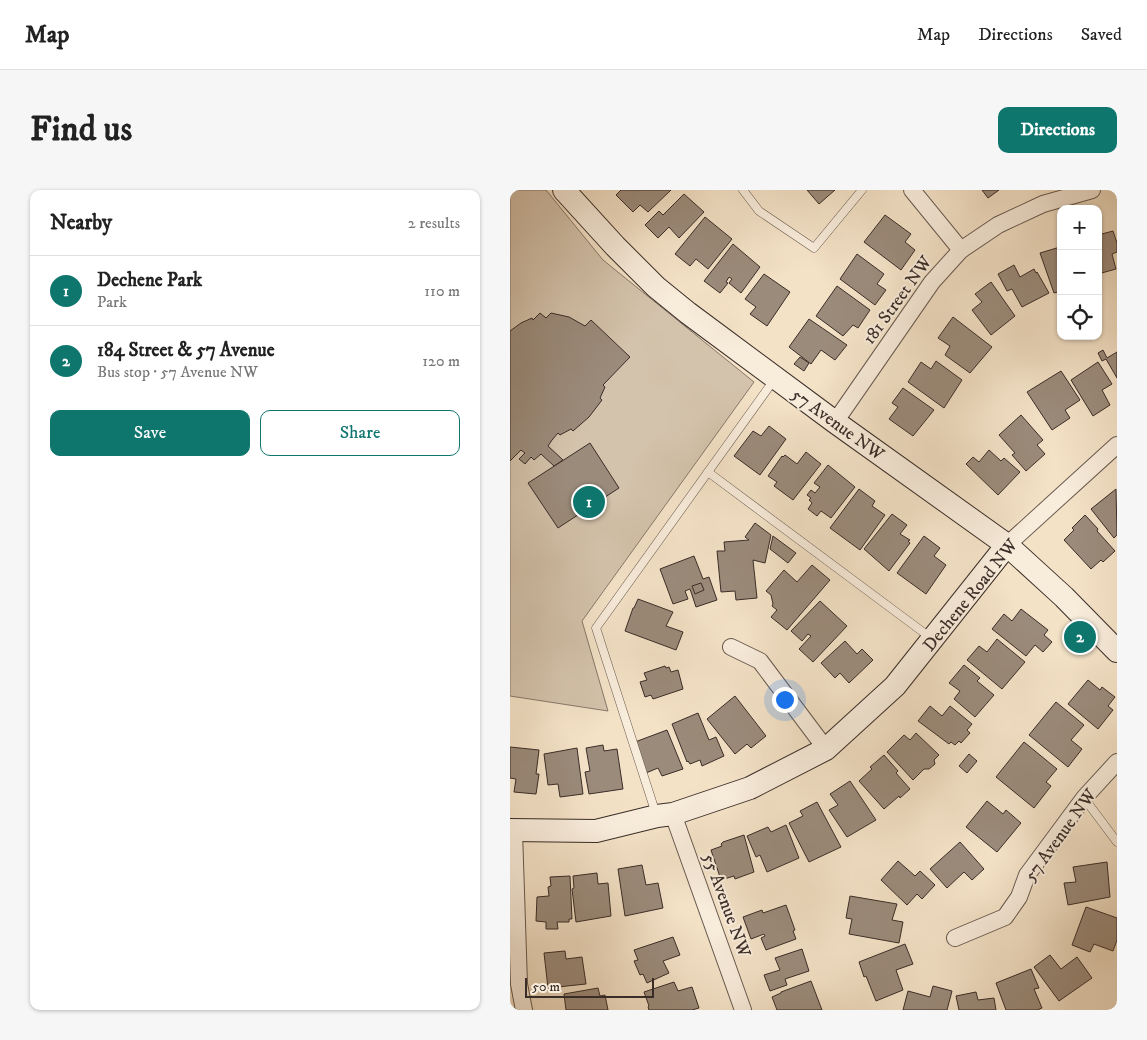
<!DOCTYPE html>
<html lang="en">
<head>
<meta charset="utf-8">
<style>
	body { margin:0; font-family:"IM FELL DW Pica",serif; background:#f6f6f6; color:#222 }
	.controls { position:absolute; right:15px; top:15px; display:grid; overflow:hidden; border-radius:10px; box-shadow:0 1px 4px #0004 }
	.controls button { width:45px; height:45px; display:grid; place-items:center; padding:0; border:0; border-bottom:1px solid #e0e0e0; background:#fff; color:#222; font:25px sans-serif }
	.scale { position:absolute; left:15px; bottom:12px; width:129px; box-sizing:border-box; padding-left:5px; border:2px solid #3a2d28; border-top:0; font-size:14px; line-height:18px; white-space:nowrap; color:#3a2d28; -webkit-text-stroke:4px #f8ecdb; paint-order:stroke }
	.you { position:absolute; left:274px; top:509px; width:18px; height:18px; margin:-12px; border:4px solid #fff; border-radius:50%; background:#1a73e8; box-shadow:0 0 0 8px #1a73e833 }
	.badge { display:grid; place-items:center; width:32px; height:32px; border-radius:50%; background:#0f766e; color:#fff; font-size:16px; font-weight:700 }
	.pin { position:absolute; translate:-50% -50%; border:2px solid #fff; box-shadow:0 1px 5px #0006 }
	.list { margin:0; padding:0; list-style:none }
	h2 { display:flex; justify-content:space-between; align-items:center; height:65px; margin:0; padding:0 20px; font-size:21px }
	h2 small { font-size:16px; font-weight:400; color:#767676 }
	.list li { display:grid; grid-template-columns:32px 1fr auto; gap:15px; align-items:center; box-sizing:border-box; height:70px; padding:0 20px; border-top:1px solid #e0e0e0 }
	.list b { display:block; font-size:19px; white-space:nowrap }
	.list p { margin:0; font-size:16px; white-space:nowrap; color:#767676 }
	.list em { font-size:16px; font-style:normal; color:#767676 }
	.actions { display:flex; gap:10px; padding:15px 20px }
	.actions a { flex:1; padding:11px 0; border:1px solid #0f766e; border-radius:10px; text-align:center; font-size:18px; color:#0f766e }
	.actions .main { background:#0f766e; color:#fff }
	.icon { flex:none; width:28px; height:28px; fill:none; stroke:currentColor; stroke-width:2; stroke-linecap:round; stroke-linejoin:round }
	.map { position:relative; flex:none; width:607px; height:820px; overflow:hidden; border-radius:10px }
	header { display:flex; align-items:center; gap:30px; box-sizing:border-box; height:70px; padding:0 25px; background:#fff; border-bottom:1px solid #e0e0e0 }
	header strong { font-size:24px }
	nav { display:flex; gap:28px; margin-inline-start:auto; font-size:18px }
	.intro { display:flex; align-items:center; justify-content:space-between; box-sizing:border-box; height:120px; padding:0 30px }
	h1 { margin:0; font-size:35px }
	.button { padding:12px 22px; border-radius:10px; background:#0f766e; color:#fff; font-size:18px; font-weight:700 }
	main { display:flex; gap:30px; padding:0 30px }
	aside { flex:1; background:#fff; border-radius:10px; box-shadow:0 1px 4px #0004 }
	.map>svg:first-child { display:block }
	.green { fill:#d4c3ac; stroke:#87786a }
	.building { fill:#9b8b7b; stroke:#3a2d28 }
	.lines { fill:none; stroke-linecap:round; stroke-linejoin:round }
	.lane-casing { stroke:#685a50; stroke-width:9 }
	.street-casing { stroke:#685a50; stroke-width:18 }
	.secondary-casing { stroke:#3a2d28; stroke-width:24 }
	.lane { stroke:#f8ecdb; stroke-width:8 }
	.street { stroke:#f8ecdb; stroke-width:16 }
	.secondary { stroke:#f8ecdb; stroke-width:22 }
	.labels { text-anchor:middle; stroke-width:4; stroke-linejoin:round; paint-order:stroke }
	.street-label { font-size:18px; fill:#3a2d28; stroke:#f8ecdb }
</style>
</head>
<body>
<header>
<strong>Map</strong>
<nav><a>Map</a><a>Directions</a><a>Saved</a></nav>
</header>
<div class="intro"><h1>Find us</h1><a class="button">Directions</a></div>
<main>
<aside>
<h2>Nearby<small>2 results</small></h2>
<ul class="list">
<li><span class="badge">1</span><div><b>Dechene Park</b><p>Park</p></div><em>110 m</em></li>
<li><span class="badge">2</span><div><b>184 Street &amp; 57 Avenue</b><p>Bus stop · 57 Avenue NW</p></div><em>120 m</em></li>
</ul>
<div class="actions"><a class="main">Save</a><a>Share</a></div>
</aside>
<div class="map">
<svg width="607" height="820" viewBox="0 0 607 820">
	<rect width="100%" height="100%" fill="#f4e2c7"/>
	<filter id="stains"><feTurbulence type="fractalNoise" baseFrequency=".004" numOctaves="4"/><feColorMatrix values="0 0 0 0 .2 0 0 0 0 .09 0 0 0 0 .02 0 0 0 .5 -.17"/></filter>
	<radialGradient id="worn" r=".72"><stop offset=".6" stop-color="#630" stop-opacity="0"/><stop offset="1" stop-color="#630" stop-opacity=".3"/></radialGradient>
	<path class="green" d="M0 0H36L93 70 244 192 72 431 98 521 0 506Z"/>
	<g class="building">
		<path d="M111 0H161L138 22 130 15 123 22 106 5Z"/>
		<path d="M297 0H325L309 14Z"/>
		<path d="M472 0H489L478 8Z"/>
		<path d="M174 4 194 22 169 48 159 37 148 48 135 35 149 21 153 25Z"/>
		<path d="M375 25 401 44 395 52 405 60 391 80 354 52Z"/>
		<path d="M195 27 222 49 198 79 186 69 180 76 165 64Z"/>
		<path d="M603 41 607 53V62L602 64 606 79 588 84V45Z"/>
		<path d="M223 54 250 77 231 103 219 93 222 89 219 87 216 92 218 93 210 103 194 91Z"/>
		<path d="M550 57 551 101 544 103 530 63Z"/>
		<path d="M347 64 374 84 367 94 376 100 365 115 330 89Z"/>
		<path d="M504 75 510 87 524 79 526 83 527 82 539 103 512 117 502 99 497 101 488 84Z"/>
		<path d="M254 84 280 102 257 136 240 124 246 117 235 109Z"/>
		<path d="M481 92 505 126 481 145 462 120 472 112 465 104Z"/>
		<path d="M327 96 360 120 348 138 343 135 333 146 306 126Z"/>
		<path d="M30 123 36 128 41 123 59 127 75 136 81 130 120 167 93 195 95 197 90 208 92 210 79 227 63 241 61 239 50 245 48 243 42 250 38 256 53 270 44 276 31 264 24 270 21 267 15 274 9 269 15 263 11 260 0 271V141L11 133 22 128 23 130Z"/>
		<path d="M443 127 482 157 460 183 435 165 440 156 428 148Z"/>
		<path d="M299 129 337 155 325 170 311 160 301 174 279 157Z"/>
		<path d="M593 160 597 168 607 162V188L596 169 592 171 588 163Z"/>
		<path d="M290 167 299 173 294 181 284 174Z"/>
		<path d="M426 171 452 190 434 218 398 192 411 172 421 179Z"/>
		<path d="M588 172 602 194 592 200 600 215 583 226 561 190Z"/>
		<path d="M551 181 570 210 555 220 560 228 542 240 517 202Z"/>
		<path d="M393 198 424 220 403 246 379 229 388 217 382 213Z"/>
		<path d="M511 225 533 250 527 255 535 264 516 281 502 265 505 263 489 245Z"/>
		<path d="M259 236 276 249 250 285 224 266 243 241 251 246Z"/>
		<path d="M80 253 109 298 48 338 18 293Z"/>
		<path d="M479 260 491 271 494 268 510 282 488 305 456 274 463 267 469 272Z"/>
		<path d="M296 262 311 274 283 310 264 296 267 292 258 286 272 266 273 267 275 265 287 274Z"/>
		<path d="M318 275 345 297 321 328 311 321 307 326 298 319 302 313 299 310 301 308 297 305 301 300 305 303 310 297 304 293Z"/>
		<path d="M349 299 365 311 362 316 375 325 350 360 320 338Z"/>
		<path d="M606 299 607 345 604 348 581 319Z"/>
		<path d="M382 324 397 335 390 344 400 350 398 351 400 353 379 381 354 359Z"/>
		<path d="M575 325 588 339 587 341 605 361 593 372 591 370 581 379 554 350 564 340 562 338Z"/>
		<path d="M245 333 261 345 255 373 243 370 247 408 226 410 225 401 211 402 207 361H215L214 352 239 350 235 347Z"/>
		<path d="M263 346 286 363 278 373 260 359Z"/>
		<path d="M414 346 430 358 424 366 436 375 416 404 387 383Z"/>
		<path d="M184 366 193 389 199 387 207 410 186 417 180 399 175 401 178 409 163 414 150 379Z"/>
		<path d="M302 375 320 390 277 440 261 427 267 420 262 416 263 414 261 405 256 401 274 380 287 392Z"/>
		<path d="M191 393 194 400 185 404 182 396Z"/>
		<path d="M128 409 163 422 156 436 173 442 166 460 115 441 123 418H124Z"/>
		<path d="M310 411 337 436 303 472 289 459 301 446 298 444 292 451 281 441Z"/>
		<path d="M511 419 538 440 534 445 542 452 533 462 525 455 516 466 482 439 494 424 502 431Z"/>
		<path d="M487 449 515 472 492 499 457 470 469 456 477 462Z"/>
		<path d="M335 451 347 464 352 459 363 470 339 493 330 483 325 488 311 473Z"/>
		<path d="M454 475 470 488 467 491 484 505 465 527 444 509 450 501 439 493Z"/>
		<path d="M155 476 156 478 159 477 161 482 168 480 173 499 143 509 141 505 135 507 130 492 137 490 134 483Z"/>
		<path d="M578 490 590 500 592 497 605 507 598 516 603 520 588 539 558 514Z"/>
		<path d="M225 506 256 546 241 558 237 554 225 564 197 529Z"/>
		<path d="M546 512 574 535 561 550 572 559 558 577 519 545Z"/>
		<path d="M420 516 432 526 440 516 462 534 457 540 460 543 451 553 449 551 445 555 441 552 439 554 408 531Z"/>
		<path d="M188 523 199 550 206 547 214 566 192 576 190 570 180 574 178 571 177 572 162 534Z"/>
		<path d="M157 540 173 579 152 586 148 578 136 583 125 552Z"/>
		<path d="M406 543 429 565 424 570 425 574 419 579H414L403 590 377 562 394 545 400 550Z"/>
		<path d="M514 552 547 579 536 592 541 596 524 618 486 587Z"/>
		<path d="M93 555 94 561 107 559 113 599 79 604 75 582 80 581 76 558Z"/>
		<path d="M0 557 29 560 26 584H29L26 604 4 602 6 589 0 588Z"/>
		<path d="M67 558 73 604 50 607 48 594 38 595 34 564Z"/>
		<path d="M459 564 467 571 457 583 449 576Z"/>
		<path d="M374 565 388 581 386 583 400 599 390 608 389 606 374 619 349 591 362 579 360 577Z"/>
		<path d="M340 591 366 630 337 647 319 620 328 615 320 604Z"/>
		<path d="M477 611 493 624 496 620 511 633 487 662 456 637Z"/>
		<path d="M307 612 331 657 299 672 279 633 293 626 290 621Z"/>
		<path d="M276 635 289 668 257 682 250 665 246 667 237 646 258 637 261 642Z"/>
		<path d="M234 645 244 682 225 689 224 686 211 690 201 660 212 656 211 654 213 652Z"/>
		<path d="M450 652 474 679 462 690 454 682 437 698 420 679Z"/>
		<path d="M388 671 405 686 410 681 425 695 412 709 407 704 397 715 371 690Z"/>
		<path d="M597 672 600 707 558 715 554 693 566 692 563 677Z"/>
		<path d="M132 675 136 695 148 693 153 718 115 726 108 679Z"/>
		<path d="M87 683 88 694 98 693 101 726 66 732 62 699 64 698 63 686Z"/>
		<path d="M60 686 62 729H59V732H47L48 739H36V732L26 731 27 707 39 706 38 697 41 696 40 687Z"/>
		<path d="M340 706 387 714 382 730 393 732 389 753 339 744 342 729 336 728Z"/>
		<path d="M276 715 285 740 283 741 286 749 256 760 251 748 255 746 254 744 241 749 233 727 252 720 253 723Z"/>
		<path d="M576 717 607 728V750L603 761 584 754 580 762 562 755Z"/>
		<path d="M163 747 170 765 153 771 159 783 137 793 133 784 130 785 124 771 128 770 124 760Z"/>
		<path d="M395 754 403 774 386 780 393 800 366 811 356 786 354 787 349 772Z"/>
		<path d="M292 759 299 781 275 789 277 795 260 801 254 785 270 780 265 768Z"/>
		<path d="M55 761 56 769 72 767 76 794 38 798 34 763Z"/>
		<path d="M540 765 551 779 567 767 582 788 549 811 524 777Z"/>
		<path d="M521 779 529 798 524 799 532 818 527 820H496L486 793Z"/>
		<path d="M301 791 312 820H267L262 807 271 803V802Z"/>
		<path d="M164 792 168 801 182 797 189 818 182 820H139L138 817 139 816 134 802Z"/>
		<path d="M423 796 442 801 437 820H393L398 801 420 807Z"/>
		<path d="M88 798 90 806 95 805 98 820H56L54 804Z"/>
		<path d="M466 802 468 810 484 808 486 820H449L446 806Z"/>
	</g>
	<g class="lines">
		<defs>
			<g id="lane">
				<path d="M233 0 249 21 304 58 352 0"/>
				<path d="M198 282 421 448"/>
				<path d="M574 608 607 652"/>
				<path d="M146 624 86 438 264 190"/>
			</g>
			<g id="street">
				<path d="M402 0 451 60"/>
				<path d="M325 232 422 92 451 60 488 35 533 14 582 0"/>
				<path d="M497 355 607 255"/>
				<path d="M221 457 250 471 316 559"/>
				<path d="M163 624 233 820"/>
				<path d="M4 641 9 794 14 820"/>
				<path d="M445 748 495 727 509 707 517 685 574 608 607 572"/>
			</g>
			<g id="secondary">
				<path d="M54 0 105 56 146 97 178 123 325 232 497 355 554 407 607 461"/>
				<path d="M0 640 86 641 147 626 163 624 240 598 316 559 385 496 497 355"/>
			</g>
		</defs>
		<use href="#lane" class="lane-casing"/>
		<use href="#street" class="street-casing"/>
		<use href="#secondary" class="secondary-casing"/>
		<use href="#lane" class="lane"/>
		<use href="#street" class="street"/>
		<use href="#secondary" class="secondary"/>
	</g>
	<g class="labels">
		<g class="street-label">
			<text transform="translate(387 110) rotate(-54)" y="6">181 Street NW</text>
			<text transform="translate(328 234) rotate(36)" y="6">57 Avenue NW</text>
			<text transform="translate(460 405) rotate(-51)" y="6">Dechene Road NW</text>
			<text transform="translate(550 645) rotate(-54)" y="6">57 Avenue NW</text>
			<text transform="translate(217 715) rotate(70)" y="6">55 Avenue NW</text>
		</g>
	</g>
	<rect width="100%" height="100%" filter="url(#stains)"/>
	<rect width="100%" height="100%" fill="url(#worn)"/>
</svg>
<div class="controls">
<button>+</button>
<button>−</button>
<button><svg class="icon" aria-label="locate" viewBox="0 0 24 24"><circle cx="12" cy="12" r="6"/><path d="M12 2v4M12 18v4M2 12h4M18 12h4"/></svg></button>
</div>
<div class="scale">50 m</div>
<div class="you"></div>
<div class="pin badge" style="left:79px;top:312px">1</div>
<div class="pin badge" style="left:570px;top:447px">2</div>
</div>
</main>
</body>
</html>
